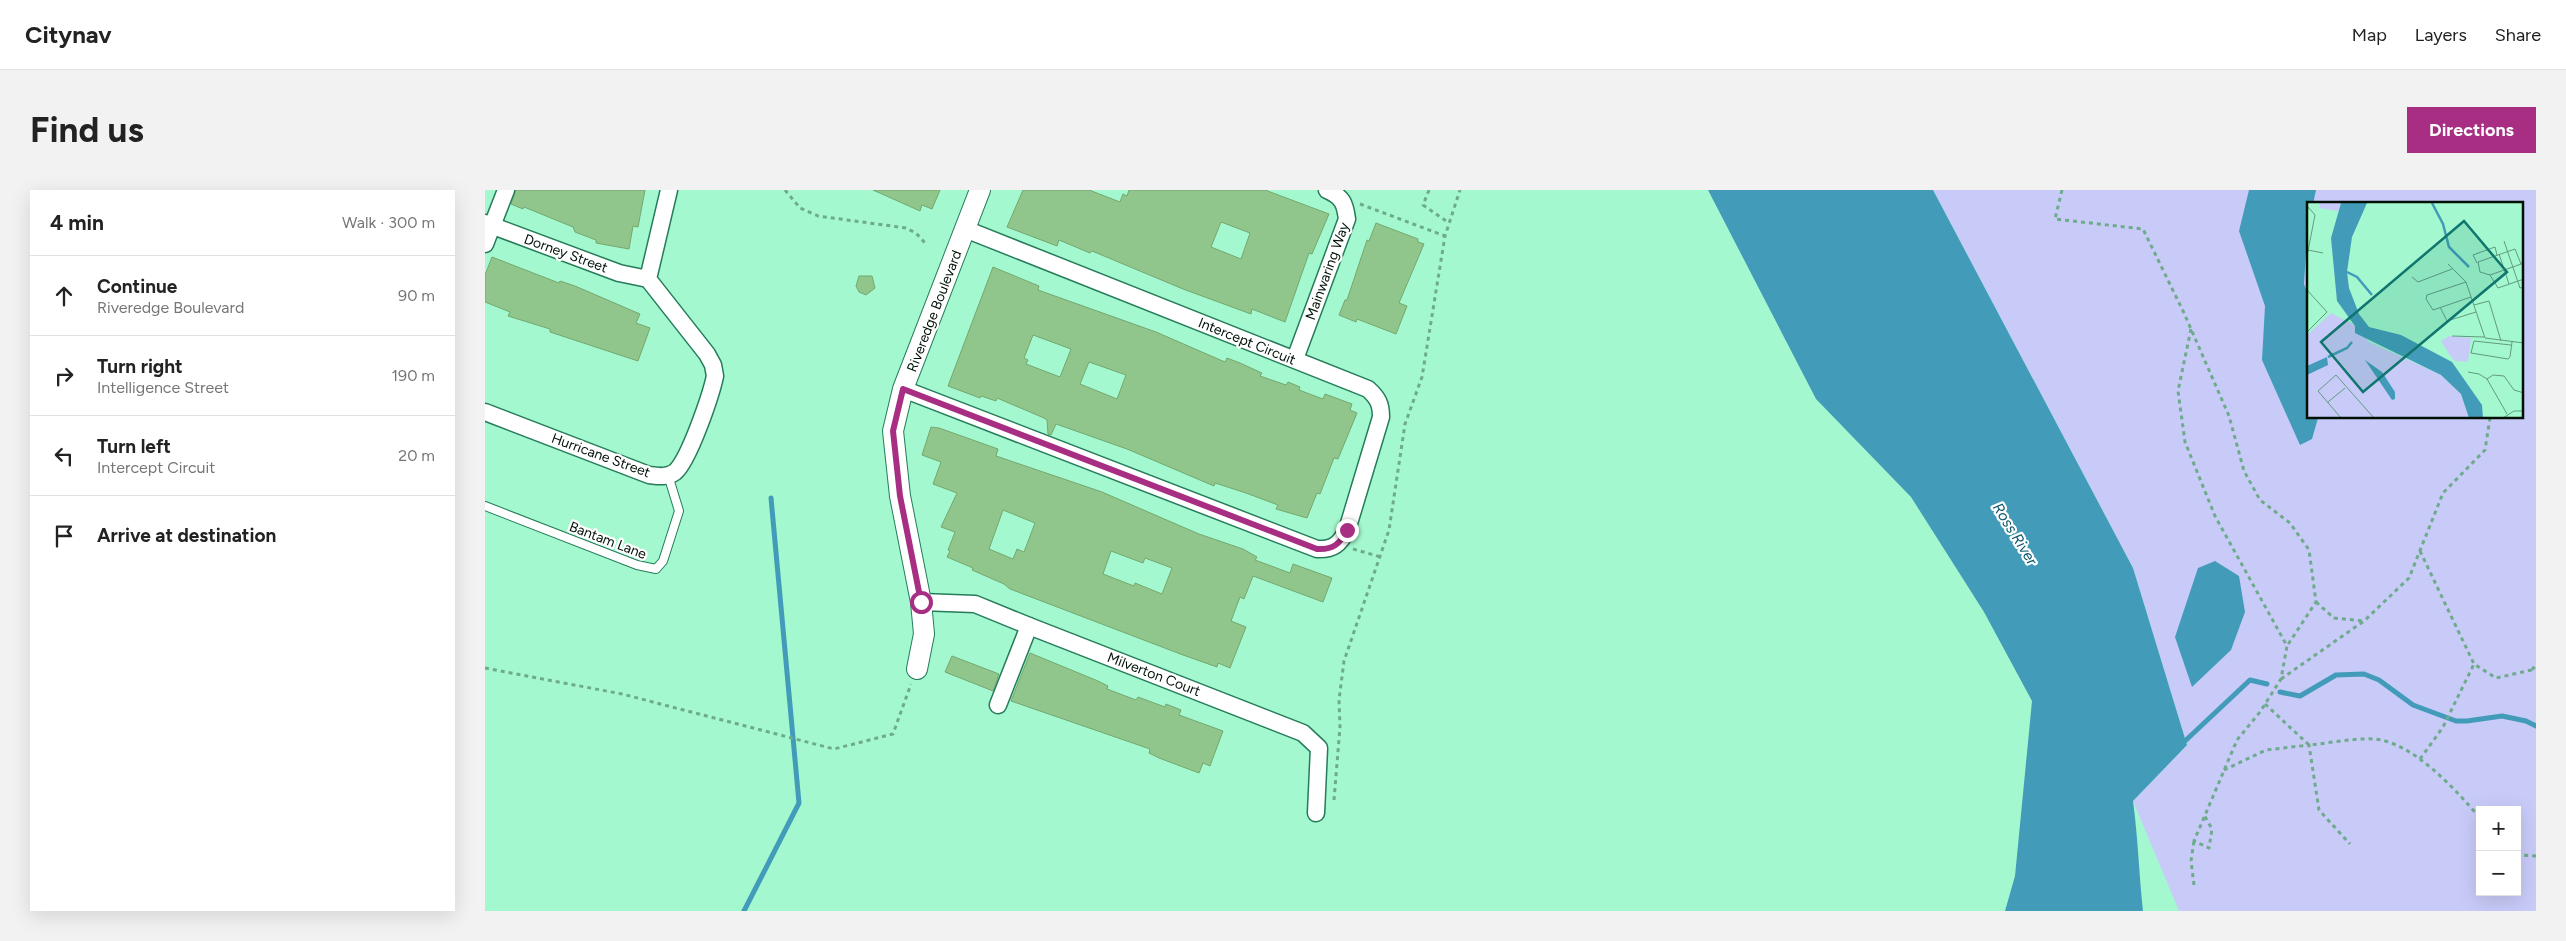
<!DOCTYPE html>
<html lang="en">
<head>
<meta charset="utf-8">
<style>
	body { margin:0; font-family:Figtree,sans-serif; background:#f2f2f2; color:#222 }
	.controls { position:absolute; right:15px; bottom:15px; display:grid; overflow:hidden; border-radius:0px; box-shadow:0 5px 20px #0002 }
	.controls button { width:45px; height:45px; display:grid; place-items:center; padding:0; border:0; border-bottom:1px solid #e0e0e0; background:#fff; color:#222; font:25px sans-serif }
	.stop { position:absolute; width:15px; height:15px; margin:-11px; border:4px solid #a72e83; border-radius:50%; background:#fff }
	.stop.end { background:#a72e83; border-color:#fff; box-shadow:0 1px 5px #0008 }
	.list { margin:0; padding:0; list-style:none }
	h2 { display:flex; justify-content:space-between; align-items:center; height:65px; margin:0; padding:0 20px; font-size:21px }
	h2 small { font-size:16px; font-weight:400; color:#767676 }
	.list li { display:grid; grid-template-columns:32px 1fr auto; gap:15px; align-items:center; box-sizing:border-box; height:80px; padding:0 20px; border-top:1px solid #e0e0e0 }
	.list b { display:block; font-size:19px; white-space:nowrap }
	.list p { margin:0; font-size:16px; white-space:nowrap; color:#767676 }
	.list em { font-size:16px; font-style:normal; color:#767676 }
	.icon { flex:none; width:28px; height:28px; fill:none; stroke:currentColor; stroke-width:2; stroke-linecap:round; stroke-linejoin:round }
	.map { position:relative; flex:none; width:2051px; height:721px; overflow:hidden; border-radius:0px }
	header { display:flex; align-items:center; gap:30px; box-sizing:border-box; height:70px; padding:0 25px; background:#fff; border-bottom:1px solid #e0e0e0 }
	header strong { font-size:24px }
	nav { display:flex; gap:28px; margin-inline-start:auto; font-size:18px }
	.intro { display:flex; align-items:center; justify-content:space-between; box-sizing:border-box; height:120px; padding:0 30px }
	h1 { margin:0; font-size:35px }
	.button { padding:12px 22px; border-radius:0px; background:#a72e83; color:#fff; font-size:18px; font-weight:700 }
	main { display:flex; gap:30px; padding:0 30px }
	aside { flex:1; background:#fff; border-radius:0px; box-shadow:0 5px 20px #0002 }
	.map>svg:first-child { display:block }
	.green { fill:#c8caf8; fill-rule:evenodd }
	.water { fill:#429cb9 }
	.lines { fill:none; stroke-linecap:round; stroke-linejoin:round }
	.stream { stroke:#429cb9; stroke-width:5 }
	.building { fill:#90c68b; stroke:#73a86f; fill-rule:evenodd }
	.service-casing { stroke:#257c5a; stroke-width:10 }
	.minor-casing { stroke:#257c5a; stroke-width:19 }
	.tertiary-casing { stroke:#257c5a; stroke-width:22 }
	.path { stroke:#6dab8c; stroke-width:3; stroke-dasharray:4 4; stroke-linecap:butt }
	.service { stroke:#fff; stroke-width:8 }
	.minor { stroke:#fff; stroke-width:16 }
	.tertiary { stroke:#fff; stroke-width:20 }
	.route { stroke:#a72e83; stroke-width:6 }
	.labels { text-anchor:middle; stroke-width:4.5; stroke-linejoin:round; paint-order:stroke }
	.street-label { font-size:14px; fill:#001007; stroke:#fff }
	.water-label { font-size:15px; font-style:italic; fill:#0a566b; stroke:#fff }
	.inset-river { fill:none; stroke:#429cb9; stroke-width:2.5 }
	.inset-road { fill:none; stroke:#629b7f; stroke-width:1 }
	.view { fill:#0f766e; fill-opacity:0.15; stroke:#0f766e; stroke-width:2.5 }
	.inset-edge { fill:none; stroke:#001007; stroke-width:2.5 }
</style>
</head>
<body>
<header>
<strong>Citynav</strong>
<nav><a>Map</a><a>Layers</a><a>Share</a></nav>
</header>
<div class="intro"><h1>Find us</h1><a class="button">Directions</a></div>
<main>
<aside>
<h2>4 min<small>Walk · 300 m</small></h2>
<ul class="list">
<li><svg class="icon" aria-label="ahead" viewBox="0 0 24 24"><path d="M12 20V5M6 11l6-6 6 6"/></svg><div><b>Continue</b><p>Riveredge Boulevard</p></div><em>90 m</em></li>
<li><svg class="icon" aria-label="right" viewBox="0 0 24 24"><path d="M7 20v-9h11M14 6l5 5-5 5"/></svg><div><b>Turn right</b><p>Intelligence Street</p></div><em>190 m</em></li>
<li><svg class="icon" aria-label="left" viewBox="0 0 24 24"><path d="M17 20v-9H6M10 6l-5 5 5 5"/></svg><div><b>Turn left</b><p>Intercept Circuit</p></div><em>20 m</em></li>
<li><svg class="icon" aria-label="arrive" viewBox="0 0 24 24"><path d="M6 21V4h12l-3 4 3 4H6"/></svg><div><b>Arrive at destination</b></div></li>
</ul>
</aside>
<div class="map">
<svg width="2051" height="721" viewBox="0 0 2051 721">
	<rect width="100%" height="100%" fill="#a4f8cf"/>
	<path class="green" d="M1448 0H2051V721H1694L1648 611 1702 555 1648 378ZM1824 14H2037V228H1824ZM1995 620H2032V702H1995Z"/>
	<g class="water">
		<path d="M1223 0H1448L1648 378 1702 555 1648 611C1653 648 1654 684 1658 721H1520L1530 686 1547 511 1499 422 1426 307 1331 209Z"/>
		<path d="M1764 0H1831L1828 14H1824L1819 94 1824 107 1821 162 1824 170V228H1833L1827 249 1815 255 1777 170 1780 116 1754 41Z"/>
		<path d="M1730 371 1754 386 1760 422 1746 460 1707 497 1690 447 1713 378Z"/>
	</g>
	<g class="lines">
		<g class="stream">
			<path d="M1795 502 1815 506 1851 485 1879 484 1894 490 1928 515 1971 531H1982L2017 526 2041 531 2051 536"/>
			<path d="M1700 551 1765 490 1782 494"/>
			<path d="M259 721 314 613 286 308"/>
		</g>
	</g>
	<g class="building">
		<path d="M31 0H160L153 37 148 36 144 59 111 53V50L90 42 88 37 39 17 38 19 26 14Z"/>
		<path d="M388 0H455L447 19 437 15 435 21Z"/>
		<path d="M538 0H604L635 12 638 4 642 6 644 0H780L844 24 827 64 824 63 800 132 767 119 766 124 698 99 607 61 605 63 574 50 572 56 522 37ZM736 32 765 43 756 69 726 57Z"/>
		<path d="M891 33 933 49V52L939 54 914 113 922 116 911 144 872 129 871 132 854 125 860 110H862L882 50 884 51Z"/>
		<path d="M7 67 74 93 75 91 90 96 155 124 151 133 165 138 153 171 65 142V139L23 126 25 122 0 112V85Z"/>
		<path d="M508 77 554 96 553 100 671 142 740 172 742 168 755 173 777 183 775 186 801 195 803 192 815 197 814 200 838 209 840 204 867 214 865 220 872 223 853 269 849 268 835 304 832 303 822 328 791 319 793 315 761 303 730 293 729 296 642 259 571 234 566 245 563 244 562 230 559 228 512 208 511 211 496 206 495 208 463 196ZM548 145 586 159 575 187 541 174 543 170 539 168ZM604 172 641 185 632 209 595 194Z"/>
		<path d="M374 86H387L390 98 381 105 374 102 371 96Z"/>
		<path d="M446 237 454 238 513 259 511 266 617 302 714 344 758 359 772 367 770 370 805 383 808 374 847 388 838 412 768 386 759 409 755 407 746 431 761 437 745 478 733 473 732 477 698 465 525 399 519 394 487 380 488 378 462 367 465 361 463 360 470 342 456 337 472 303 448 294 456 272 437 265ZM518 320 550 333 539 362 532 359 528 369 504 359ZM626 361 658 373 660 368 687 378 677 404 650 393 649 396 618 384Z"/>
		<path d="M545 463 613 491 623 496 622 499 651 510 653 507 680 517 681 514 696 520 694 525 738 541 725 576 718 573 714 583 674 568 664 563 665 559 526 511Z"/>
		<path d="M467 466 514 484 508 501 460 482Z"/>
	</g>
	<g class="lines">
		<defs>
			<path id="service" d="M0 316 152 375 171 379 178 371 194 321 183 285"/>
			<g id="minor">
				<path d="M0 33 134 83 163 89"/>
				<path d="M0 54 21 0"/>
				<path d="M810 169 862 29C860 14 858 7 842 0"/>
				<path d="M418 199 832 359C848 360 855 354 862 340L896 227C896 214 893 208 883 199L480 39"/>
				<path d="M0 222 164 285C172 286 182 288 190 282 204 270 226 205 230 186L228 175 222 164 163 89 184 0"/>
				<path d="M436 412 490 414 544 436 818 543 834 558 831 623"/>
				<path d="M513 515 544 436"/>
			</g>
			<path id="tertiary" d="M432 479 439 444 436 412 415 306 408 241 418 199 495 0"/>
		</defs>
		<use href="#service" class="service-casing"/>
		<use href="#minor" class="minor-casing"/>
		<use href="#tertiary" class="tertiary-casing"/>
		<g class="path">
			<path d="M300 0 315 18 333 26 421 38 431 43 440 53"/>
			<path d="M944 0 938 15 964 33"/>
			<path d="M1577 0 1570 29 1658 39 1699 123 1744 226 1759 281 1775 310 1805 333 1824 360 1831 412 1802 456"/>
			<path d="M875 14 960 46"/>
			<path d="M1706 139 1693 201 1700 252 1730 326 1802 456 1796 489 1775 522 1752 550 1709 651 1724 658 1727 639 1719 625"/>
			<path d="M868 359 896 367"/>
			<path d="M1935 361 1989 474 2011 488 2051 479"/>
			<path d="M1831 412 1849 428 1879 431"/>
			<path d="M0 478 137 504 349 559 408 544 426 494"/>
			<path d="M2047 480 2051 474"/>
			<path d="M1796 489 1879 431 1924 388 1958 303 2000 260 2005 228"/>
			<path d="M1780 514 1824 555C1845 553 1868 548 1889 549 1928 552 1971 600 1995 628"/>
			<path d="M1935 569 1958 537 1989 474"/>
			<path d="M1739 580 1781 560 1824 555 1834 620 1865 654"/>
			<path d="M849 610 855 537 854 510 859 471 904 340 920 234 937 187 960 46 975 0"/>
			<path d="M2032 662 2037 665 2051 666"/>
			<path d="M1709 695 1706 671 1709 651"/>
		</g>
		<use href="#service" class="service"/>
		<use href="#minor" class="minor"/>
		<use href="#tertiary" class="tertiary"/>
	</g>
	<g class="lines">
		<path class="route" d="M436 412 415 306 408 241 418 199 832 359C848 360 855 354 862 340"/>
	</g>
	<g class="labels">
		<g class="street-label">
			<text transform="translate(81 63) rotate(20)" y="5">Dorney Street</text>
			<text transform="translate(842 81) rotate(-70)" y="5">Mainwaring Way</text>
			<text transform="translate(449 121) rotate(-69)" y="5">Riveredge Boulevard</text>
			<text transform="translate(762 151) rotate(22)" y="5">Intercept Circuit</text>
			<text transform="translate(116 265) rotate(20)" y="5">Hurricane Street</text>
			<text transform="translate(123 350) rotate(21)" y="5">Bantam Lane</text>
			<text transform="translate(669 484) rotate(21)" y="5">Milverton Court</text>
		</g>
		<g class="water-label">
			<text transform="translate(1530 344) rotate(58)" y="5">Ross River</text>
		</g>
	</g>
	<g transform="translate(1822 12)">
		<rect width="216" height="216" fill="#a4f8cf"/>
		<path d="M13 1H34L31 9 12 6ZM24 111 49 124 62 140 134 173 154 192 162 216H0V133ZM142 134 164 136 161 160 148 159 142 152 134 139Z" fill="#c8caf8"/>
		<path d="M34 1H60L45 35 40 70 42 86 52 112 62 125 94 133 145 160 175 203 176 216H162L154 192 134 173 48 131V124L30 99 24 36ZM20 155 21 163 0 173V164ZM58 158 75 170 88 190V197L85 198Z" fill="#429cb9"/>
		<path class="inset-river" d="M125 1 136 22 142 45 162 65M40 70 50 75 65 93M21 155 40 146 45 140"/>
		<path class="inset-road" d="M0 4 8 13 0 54M197 39 213 86 217 85M1 48 16 51M192 52 202 82M170 61 166 53 188 45 190 53M141 62 159 80 178 136 217 141M183 73 173 70 171 60 208 47 214 62M183 73 191 86 217 77M183 73 217 61M105 75 111 80 145 67M159 80 120 93 119 97 126 108 164 95M0 88 20 110 0 130M167 103 182 99 194 139M133 105 140 119 169 110M145 134 177 135M204 143 167 139 164 151 201 157 203 155 205 140M161 170 172 172 180 177 200 212M180 177 186 173 197 174 207 188 217 191M21 200 38 186M34 216 11 189 29 173 67 216M196 216 207 209H217"/>
		<path class="view" d="M157 19 200 70 56 190 14 140Z"/>
		<rect width="216" height="216" class="inset-edge"/>
	</g>
</svg>
<div class="controls">
<button>+</button>
<button>−</button>
</div>
<div class="stop" style="left:436px;top:412px"></div>
<div class="stop end" style="left:862px;top:340px"></div>
</div>
</main>
</body>
</html>
